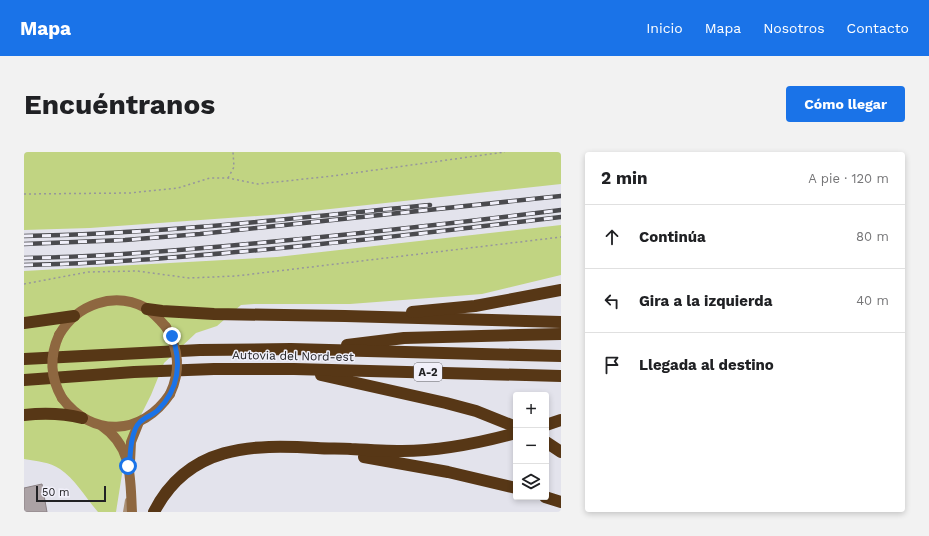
<!DOCTYPE html>
<html lang="es">
<head>
<meta charset="utf-8">
<style>
	body { margin:0; font-family:"Work Sans",sans-serif; background:#f2f2f2; color:#202124 }
	.controls { position:absolute; right:12px; bottom:12px; display:grid; overflow:hidden; border-radius:4px; box-shadow:0 2px 6px #0003 }
	.controls button { width:36px; height:36px; display:grid; place-items:center; padding:0; border:0; border-bottom:1px solid #e0e0e0; background:#fff; color:#202124; font:20px sans-serif }
	.scale { position:absolute; left:12px; bottom:10px; width:70px; box-sizing:border-box; padding-left:4px; border:2px solid #222225; border-top:0; font-size:11px; line-height:14px; white-space:nowrap; color:#222225; -webkit-text-stroke:3px #f1f0fa; paint-order:stroke }
	.stop { position:absolute; width:12px; height:12px; margin:-9px; border:3px solid #1a73e8; border-radius:50%; background:#fff }
	.stop.end { background:#1a73e8; border-color:#fff; box-shadow:0 1px 4px #0008 }
	.list { margin:0; padding:0; list-style:none }
	h2 { display:flex; justify-content:space-between; align-items:center; height:52px; margin:0; padding:0 16px; font-size:17px }
	h2 small { font-size:13px; font-weight:400; color:#757577 }
	.list li { display:grid; grid-template-columns:26px 1fr auto; gap:12px; align-items:center; box-sizing:border-box; height:64px; padding:0 16px; border-top:1px solid #e0e0e0 }
	.list b { display:block; font-size:15px; white-space:nowrap }
	.list em { font-size:13px; font-style:normal; color:#757577 }
	.icon { flex:none; width:22px; height:22px; fill:none; stroke:currentColor; stroke-width:2; stroke-linecap:round; stroke-linejoin:round }
	.map { position:relative; flex:none; width:537px; height:360px; overflow:hidden; border-radius:4px }
	header { display:flex; align-items:center; gap:24px; box-sizing:border-box; height:56px; padding:0 20px; background:#1a73e8; color:#fff }
	header strong { font-size:19px }
	nav { display:flex; gap:22px; margin-inline-start:auto; font-size:14px }
	.intro { display:flex; align-items:center; justify-content:space-between; box-sizing:border-box; height:96px; padding:0 24px }
	h1 { margin:0; font-size:28px }
	.button { padding:10px 18px; border-radius:4px; background:#1a73e8; color:#fff; font-size:14px; font-weight:700 }
	main { display:flex; gap:24px; padding:0 24px }
	aside { flex:1; background:#fff; border-radius:4px; box-shadow:0 2px 6px #0003 }
	.map>svg:first-child { display:block }
	.green { fill:#c1d482 }
	.building { fill:#aba2a5; stroke:#8a8084 }
	.lines { fill:none; stroke-linecap:round; stroke-linejoin:round }
	.path { stroke:#96969c; stroke-width:1.5; stroke-dasharray:2 3; stroke-linecap:butt }
	.service { stroke:#ab9076; stroke-width:4 }
	.secondary { stroke:#8e6740; stroke-width:10 }
	.motorway { stroke:#573716; stroke-width:12 }
	.rail-casing { stroke:#4a4a4e; stroke-width:4.5 }
	.rail { stroke:#f1f0fa; stroke-width:3; stroke-dasharray:9; stroke-linecap:butt }
	.secondary-bridge { stroke:#8e6740; stroke-width:10 }
	.route { stroke:#1a73e8; stroke-width:5 }
	.labels { text-anchor:middle; stroke-width:3; stroke-linejoin:round; paint-order:stroke }
	.shield { fill:#f1f0fa; stroke:#606065; stroke-width:1 }
	.shield-label { font-size:11px; font-weight:bold; fill:#222225 }
	.street-label { font-size:12px; fill:#222225; stroke:#f1f0fa }
</style>
</head>
<body>
<header>
<strong>Mapa</strong>
<nav><a>Inicio</a><a>Mapa</a><a>Nosotros</a><a>Contacto</a></nav>
</header>
<div class="intro"><h1>Encuéntranos</h1><a class="button">Cómo llegar</a></div>
<main>
<div class="map">
<svg width="537" height="360" viewBox="0 0 537 360">
	<rect width="100%" height="100%" fill="#e3e3ec"/>
	<g class="green">
		<path d="M0 0H537V32L260 62 66 76 0 78Z"/>
		<path d="M537 73V123L458 142 326 152H230L217 153 193 174 172 181 140 211 127 243 103 291 92 360H74C62 346 51 327 36 317 26 310 12 309 0 307V119L253 105Z"/>
	</g>
	<path class="building" d="M18 332 23 360H0V336Z"/>
	<g class="lines">
		<g class="path">
			<path d="M204 26 210 15 209 0"/>
			<path d="M0 42 106 41 154 36 186 26H204L234 32 308 24 481 0"/>
			<path d="M0 132 64 120 113 119 165 126 212 124 537 85"/>
		</g>
		<path class="service" d="M101 360 103 348"/>
		<g class="secondary">
			<path d="M35 183C53 152 90 139 122 156 130 161 136 168 142 175"/>
			<path d="M38 246C68 286 118 284 146 242"/>
			<path d="M78 274C109 295 106 327 108 360"/>
			<path d="M106 310 107 290 115 270"/>
		</g>
		<g class="motorway">
			<path d="M123 157 138 159 190 162 321 164 537 170"/>
			<path d="M388 160 451 154 537 138"/>
			<path d="M0 171 50 164"/>
			<path d="M323 193 380 186 537 182"/>
			<path d="M0 207 176 198 267 197 537 204"/>
			<path d="M297 223 422 251 452 259 492 275"/>
			<path d="M0 228 110 220 190 217H270L537 224"/>
			<path d="M0 263C20 261 38 261 58 266"/>
			<path d="M522 273 537 268"/>
			<path d="M522 290 537 300"/>
			<path d="M340 305 424 320 492 336"/>
			<path d="M521 345 537 350"/>
			<path d="M130 360C164 293 228 292 293 296 305 297 316 296 327 297 344 298 361 299 378 299 417 299 455 291 492 281"/>
		</g>
		<defs>
			<g id="rail">
				<path d="M0 84C136 82 271 66 406 53"/>
				<path d="M0 92 101 88 176 82 537 44"/>
				<path d="M0 106C82 105 163 98 245 90 342 81 440 70 537 58"/>
				<path d="M0 113C79 112 157 105 236 98 336 89 437 77 537 65"/>
			</g>
		</defs>
		<use href="#rail" class="rail-casing"/>
		<use href="#rail" class="rail"/>
		<g class="secondary-bridge">
			<path d="M142 175C155 197 157 219 146 242"/>
			<path d="M35 183C25 205 26 225 38 246"/>
		</g>
	</g>
	<g class="lines">
		<path class="route" d="M104 314 105 320C106 307 106 279 116 270 121 265 129 263 134 258 155 237 158 210 148 184"/>
	</g>
	<g class="labels">
		<rect class="shield" x="390" y="211" width="28" height="18" rx="3"/>
		<g class="shield-label">
			<text x="404" y="224">A-2</text>
		</g>
		<g class="street-label">
			<text transform="translate(269 204) rotate(1)" y="4">Autovia del Nord-est</text>
		</g>
	</g>
</svg>
<div class="controls">
<button>+</button>
<button>−</button>
<button><svg class="icon" aria-label="layers" viewBox="0 0 24 24"><path d="M12 4l9 5-9 5-9-5zM3 14l9 5 9-5"/></svg></button>
</div>
<div class="scale">50 m</div>
<div class="stop" style="left:104px;top:314px"></div>
<div class="stop end" style="left:148px;top:184px"></div>
</div>
<aside>
<h2>2 min<small>A pie · 120 m</small></h2>
<ul class="list">
<li><svg class="icon" aria-label="ahead" viewBox="0 0 24 24"><path d="M12 20V5M6 11l6-6 6 6"/></svg><div><b>Continúa</b></div><em>80 m</em></li>
<li><svg class="icon" aria-label="left" viewBox="0 0 24 24"><path d="M17 20v-9H6M10 6l-5 5 5 5"/></svg><div><b>Gira a la izquierda</b></div><em>40 m</em></li>
<li><svg class="icon" aria-label="arrive" viewBox="0 0 24 24"><path d="M6 21V4h12l-3 4 3 4H6"/></svg><div><b>Llegada al destino</b></div></li>
</ul>
</aside>
</main>
</body>
</html>
